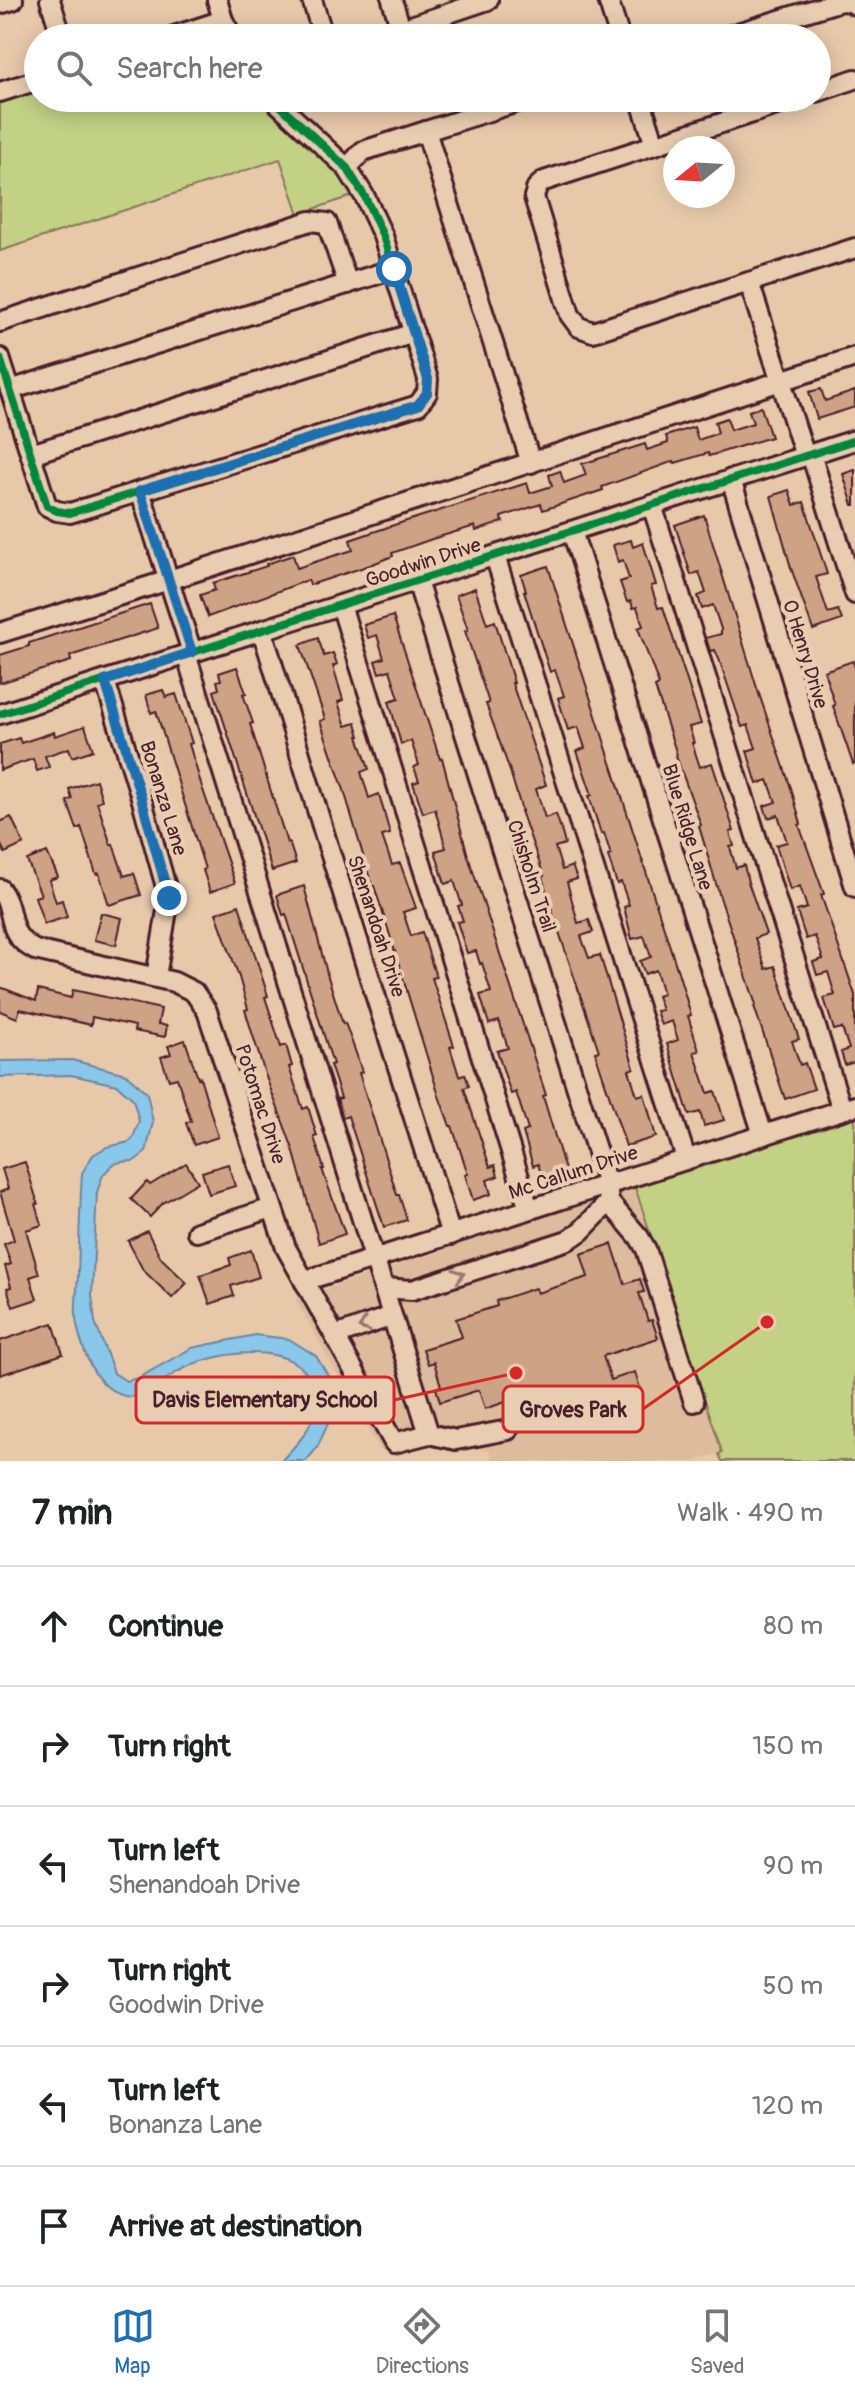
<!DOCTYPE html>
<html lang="en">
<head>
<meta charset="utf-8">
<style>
	body { margin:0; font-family:Pangolin,sans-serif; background:#f2f2f2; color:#202124 }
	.compass { position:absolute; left:663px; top:136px; width:72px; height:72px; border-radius:50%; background:#fff; box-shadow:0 4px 20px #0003; rotate:252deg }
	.stop { position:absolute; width:24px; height:24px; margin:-18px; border:6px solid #1f6fb2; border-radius:50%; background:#fff }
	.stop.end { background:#1f6fb2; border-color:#fff; box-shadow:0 2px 8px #0008 }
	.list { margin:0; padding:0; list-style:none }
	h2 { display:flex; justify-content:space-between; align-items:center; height:104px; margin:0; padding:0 32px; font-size:34px }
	h2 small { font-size:26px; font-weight:400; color:#757577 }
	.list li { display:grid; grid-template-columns:52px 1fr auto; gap:24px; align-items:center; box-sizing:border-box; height:120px; padding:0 32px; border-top:2px solid #e0e0e0 }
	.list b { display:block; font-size:30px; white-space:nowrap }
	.list p { margin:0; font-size:26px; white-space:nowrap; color:#757577 }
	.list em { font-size:26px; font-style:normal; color:#757577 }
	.icon { flex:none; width:44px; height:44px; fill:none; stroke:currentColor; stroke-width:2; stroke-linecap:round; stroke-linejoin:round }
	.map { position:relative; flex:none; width:855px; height:1461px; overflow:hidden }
	.search { position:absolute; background:#fff; box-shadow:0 4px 20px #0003; left:24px; right:24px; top:24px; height:88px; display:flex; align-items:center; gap:20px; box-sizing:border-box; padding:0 28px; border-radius:44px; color:#757577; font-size:30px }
	.sheet { height:824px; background:#fff }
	nav { display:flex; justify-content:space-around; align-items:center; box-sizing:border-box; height:112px; border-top:2px solid #e0e0e0; background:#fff; font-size:22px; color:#757577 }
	nav a { display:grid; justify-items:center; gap:4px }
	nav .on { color:#1f6fb2 }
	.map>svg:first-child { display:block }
	.built { fill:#ddbb9d }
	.green { fill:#c3d185; stroke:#867858; stroke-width:2 }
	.water { fill:#89c8ea; stroke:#70849e; stroke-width:2 }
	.building { fill:#cea385; stroke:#4a1f2b; stroke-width:2 }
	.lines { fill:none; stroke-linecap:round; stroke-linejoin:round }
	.minor-casing { stroke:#4a1f2b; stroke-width:24 }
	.minor { stroke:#e8cdb0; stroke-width:18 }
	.cycleway-casing { stroke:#e8cdb0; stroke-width:13 }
	.cycleway { stroke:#00873e; stroke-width:8 }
	.oneway { stroke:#99766e }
	.route { stroke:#1f6fb2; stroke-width:10 }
	.labels { text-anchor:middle; stroke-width:8; stroke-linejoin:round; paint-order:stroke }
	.street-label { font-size:20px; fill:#4a1f2b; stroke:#e8cdb0 }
	.leader { fill:none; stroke:#d62828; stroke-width:3 }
	.callout-dot { fill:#d62828; stroke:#e8cdb0; stroke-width:3 }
	.callout { fill:#e8cdb0; stroke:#d62828; stroke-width:3 }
	.callout-label { font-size:22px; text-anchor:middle; font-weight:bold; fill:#4a1f2b }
</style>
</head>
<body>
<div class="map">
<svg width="855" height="1461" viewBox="0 0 855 1461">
	<rect width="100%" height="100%" fill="#e7c9aa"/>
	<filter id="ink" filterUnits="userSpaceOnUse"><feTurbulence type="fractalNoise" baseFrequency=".0125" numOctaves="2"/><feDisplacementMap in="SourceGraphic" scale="16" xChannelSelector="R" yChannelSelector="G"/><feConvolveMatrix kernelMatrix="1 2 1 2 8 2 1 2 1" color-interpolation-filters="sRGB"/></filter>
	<g filter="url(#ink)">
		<path class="built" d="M635 1187 722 1452 696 1461H493L489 1450 438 1446 380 1451 295 1299Z"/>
		<g class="green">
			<path d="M38 88V98H264L340 171 358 194 299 214 280 159 0 251V100Z"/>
			<path d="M855 1115V1461H722L719 1454 722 1452 635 1187Z"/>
		</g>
		<path class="water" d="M72 1060 126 1074 147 1093 153 1122 146 1152 134 1161 120 1162 112 1165 103 1175 97 1192 92 1295 95 1322 114 1373 126 1381 138 1378 192 1348 255 1335 289 1339 316 1356 332 1382 331 1417 317 1448 306 1461H281C296 1445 314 1428 315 1405 317 1344 244 1348 202 1361 193 1364 182 1369 174 1374 162 1381 152 1392 138 1396 125 1399 115 1393 105 1385 90 1372 81 1344 77 1325 74 1310 77 1292 78 1276 79 1242 80 1207 82 1173L93 1155 107 1147 129 1142 133 1138 139 1121 133 1099 117 1085 71 1075 0 1077V1061Z"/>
		<g class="building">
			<path d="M821 389 825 401 855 391V407L817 419 809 392Z"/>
			<path d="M761 407 771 437 709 456 708 453 675 463 674 461 602 487 603 490 543 510 541 504 501 517 503 522 476 531 475 526 432 539 392 553 393 556 370 565 310 585 308 580 208 617 200 595 215 590 213 583 267 566 266 564 293 555 297 568 330 557 353 550 350 540 394 525 527 483 530 493 552 486 549 475 560 471 564 483 586 475 582 464 645 444 647 450 668 443 666 436 694 427 698 440 718 433 715 422 727 418 731 430 753 423 749 411Z"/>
			<path d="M855 470V505H853L843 474Z"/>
			<path d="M789 490 794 505 804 502 827 574 816 577 828 613 838 610 842 620 813 630 791 568 771 496Z"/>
			<path d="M704 515 756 685 791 788 801 824 799 825 824 894 821 895 855 995V1062L845 1065 841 1052 849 1049 842 1028 834 1030 824 998 835 995 828 972 817 975 813 962 823 959 815 936 806 939 797 911 807 908 800 886 790 890 786 877 776 845 787 842 778 815 768 818 764 806 776 802 768 780 757 784 747 751 756 748 748 725 742 727 719 659 715 650 710 651 706 638 721 634V629L713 605 702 609 698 596 706 593 699 572 691 575 675 525Z"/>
			<path d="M631 540 633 547 643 543 656 585 651 586 658 608 663 607 701 724 689 727 694 743H692L700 767 712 763 734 831 730 832 734 846 730 847 736 868 744 865 748 882 766 934 755 938 766 969 775 966 799 1039 792 1041 800 1065 805 1063 814 1089 785 1099 754 1006 756 1005 720 897 699 826 701 825 676 756 677 755 655 687 659 685 638 628 643 626 637 607 633 608 631 601 627 602 620 582 629 579 623 560 618 562 613 545Z"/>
			<path d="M548 566 680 978 691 1015 688 1016 699 1051 694 1052 708 1093 715 1091 724 1120 704 1126 700 1112 689 1115 667 1044 678 1040 672 1021 661 1025 656 1011 662 1010 657 996 663 994 656 970 645 974 640 961 651 957 644 936 632 939 624 907 629 905 621 882 617 884 608 856 611 855 604 833 601 834 598 824 589 796 592 795 577 751 585 748 578 727 568 730 558 698 564 696 555 670 550 672 524 591H526L521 575Z"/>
			<path d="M475 588 487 624 495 621 514 683H512L546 785 536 789 545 818 556 814 560 826 565 844 555 847 562 870 572 866 577 879 567 882 578 923 589 920 593 932 581 936 589 958 600 955 634 1068 629 1070 637 1096 644 1094 656 1137 626 1146 595 1052 599 1051 554 917 542 877 544 876 521 811H522L510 771 486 704 489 703 465 631 468 630 456 595Z"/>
			<path d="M150 604 158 628 70 656 71 661 0 683V655L29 646V643Z"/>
			<path d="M393 616 440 759 442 758 468 856 546 1095 543 1096 565 1170 542 1177 538 1164 533 1166 523 1132 528 1130 524 1117 516 1092 511 1094 497 1051 508 1048 499 1021 489 1024 485 1011 480 995 491 992 482 963 480 964 476 951 467 953 457 922 463 921 458 906 462 905 454 881 445 884 435 851 446 848 435 809 423 813 413 783 419 781 414 767 419 765 411 741 401 744 389 701 399 698 390 670 379 673 375 661 384 658 377 635 368 638 364 625Z"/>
			<path d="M318 638 324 656 333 653 337 664 333 666 343 700 338 702 346 726 356 723 360 736H358L369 769 361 772 369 798 379 794 390 834 382 836 392 865 400 863 416 908 403 912 411 936 422 932 436 977 432 978 454 1046 450 1047 459 1076 465 1074 469 1086 464 1088 490 1167 495 1165 498 1176 487 1180 491 1194 473 1200 465 1175 468 1174 452 1126H450L439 1096 388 929 374 886H372L344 790 320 721 325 719 300 645Z"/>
			<path d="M853 661 855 668V763L853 764 833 706 835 705 824 671Z"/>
			<path d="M237 667 246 693 243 694 253 723 250 724 287 843 289 842 296 863 272 871 214 691 219 689 217 681 221 680 219 673Z"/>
			<path d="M163 690 166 697 176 694 192 743 189 744 202 787 235 883 210 892 203 870 205 869 156 711 151 713 146 695Z"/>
			<path d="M85 726 93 750 72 757 69 748 45 756 49 767 37 771 33 759 0 770V744L19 738 21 743 54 732 55 736Z"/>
			<path d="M96 780 102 800 97 802 111 845 113 844 124 876 134 873 141 895 109 905 99 873 96 874 81 827 77 829 67 801 72 799 69 789Z"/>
			<path d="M11 817 24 844 5 853 0 843V822Z"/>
			<path d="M47 852 58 877 49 880 56 902 62 900 67 917 44 924 35 897 41 895 27 860Z"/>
			<path d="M304 886 328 977 343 1024 345 1023 357 1056 362 1072 359 1073 397 1195H399L407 1220 384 1227 348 1116 343 1118 337 1099 341 1098 330 1065 333 1064 286 914 283 915 277 895Z"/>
			<path d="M239 905 268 996 265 997 281 1047 286 1045 292 1066 289 1067 303 1109 308 1107 317 1136 314 1137 324 1169H322L345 1234 319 1243 293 1149 265 1074 245 1010 248 1009 239 977 216 913Z"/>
			<path d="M101 913 122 918 116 945 94 940Z"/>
			<path d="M0 987 36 1001 38 990 71 998 73 990 161 1009 158 1024 167 1026 165 1037 134 1031 135 1026 92 1017 91 1025 20 1009 17 1018 0 1011Z"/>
			<path d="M185 1040 198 1078 200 1077 218 1137 194 1145 186 1123 191 1121 177 1078 169 1080 161 1057 171 1054 168 1046Z"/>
			<path d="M25 1162 38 1204H36L42 1225 26 1230 39 1274 30 1277 37 1299 13 1307 7 1288 11 1287 5 1266 11 1264 4 1244 14 1240 0 1192 8 1189 2 1169Z"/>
			<path d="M186 1163 198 1182 163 1203 150 1217 131 1199 147 1182 150 1185Z"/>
			<path d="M228 1164 235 1186 209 1194 202 1172Z"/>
			<path d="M147 1231 161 1258 187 1283 172 1298 143 1270 128 1241Z"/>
			<path d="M612 1244 625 1284 640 1279 644 1292 639 1293 648 1321 652 1320 658 1338 603 1356 611 1380 635 1372 642 1396 534 1430 523 1396 485 1409 479 1390 440 1402 436 1388 441 1386 434 1362 428 1364 423 1349 462 1337 456 1319 497 1306 496 1301 535 1288 537 1293 588 1277 581 1254Z"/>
			<path d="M251 1250 259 1277 231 1286 234 1296 210 1304 200 1275 231 1265 229 1258Z"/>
			<path d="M53 1323 63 1354 0 1375V1341Z"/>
		</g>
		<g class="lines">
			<defs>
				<g id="minor">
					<path d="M50 0 62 38"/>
					<path d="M217 0 223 20 233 38"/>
					<path d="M312 0 324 38"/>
					<path d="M392 0 401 29"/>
					<path d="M608 0 620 38"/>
					<path d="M0 4 13 0"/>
					<path d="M168 38 223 20"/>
					<path d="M375 38 488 0"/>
					<path d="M721 38 841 1 852 2 855 5"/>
					<path d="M0 92 38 80"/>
					<path d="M817 92 855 79"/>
					<path d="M640 98 655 145"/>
					<path d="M798 98 544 181 537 187 534 197 570 315 579 327 593 332 855 248"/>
					<path d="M426 131 531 463"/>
					<path d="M347 168 363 151 530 98"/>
					<path d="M749 282 805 456"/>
					<path d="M0 322 310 221 327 223 348 284"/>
					<path d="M0 358 47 506 57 511 70 513 418 405 427 393 428 379 383 236 365 197 347 168 272 98"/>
					<path d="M10 390 394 269"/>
					<path d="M31 454 414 333"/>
					<path d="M811 454 855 594"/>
					<path d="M731 479 855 887"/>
					<path d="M140 491 192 652"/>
					<path d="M652 505 842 1110"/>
					<path d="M572 531 763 1135"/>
					<path d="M495 556 686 1159"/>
					<path d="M417 581 607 1184 609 1202 639 1237 646 1249 694 1402"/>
					<path d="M341 605 529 1209"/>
					<path d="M262 630 330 852 451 1235"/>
					<path d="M0 633 169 580 855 357"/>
					<path d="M186 654 429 1434"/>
					<path d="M105 681 141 797 169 898 156 977"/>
					<path d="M0 714 855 440"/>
					<path d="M0 889C17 912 4 934 35 950L174 982 194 992 207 1011 286 1248 394 1443 429 1434 456 1440 508 1430"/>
					<path d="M197 1232 272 1208"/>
					<path d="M304 1281 855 1106"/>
					<path d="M384 1288 412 1290 568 1240 581 1231 609 1202"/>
					<path d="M335 1336 392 1316"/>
				</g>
			</defs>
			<use href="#minor" class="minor-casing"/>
			<use href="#minor" class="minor"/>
			<defs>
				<g id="cycleway">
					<path d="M0 358 47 506 57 511 70 513 418 405 427 393 428 379 383 236 365 197 347 168 272 98"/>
					<path d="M0 714 855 440"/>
				</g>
			</defs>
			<use href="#cycleway" class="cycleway-casing"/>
			<use href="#cycleway" class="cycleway"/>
		</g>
		<defs><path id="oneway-chevron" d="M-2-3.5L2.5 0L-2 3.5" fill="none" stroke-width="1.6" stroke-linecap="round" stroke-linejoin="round" transform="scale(2)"/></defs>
		<g class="oneway">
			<use href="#oneway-chevron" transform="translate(459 1275) rotate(-18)"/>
			<use href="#oneway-chevron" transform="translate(364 1326) rotate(161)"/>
		</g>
	</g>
	<g class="lines" filter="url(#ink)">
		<path class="route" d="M169 898 141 797 105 681 192 652 140 491 418 405 427 393 428 379 394 269"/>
	</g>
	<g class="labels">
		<g class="street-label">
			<text transform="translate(423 562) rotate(-18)" y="7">Goodwin Drive</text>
			<text transform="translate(806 654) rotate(73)" y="7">O Henry Drive</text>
			<text transform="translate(164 798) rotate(73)" y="7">Bonanza Lane</text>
			<text transform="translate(688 827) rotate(73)" y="7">Blue Ridge Lane</text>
			<text transform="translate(532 876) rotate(72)" y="7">Chisholm Trail</text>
			<text transform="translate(377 926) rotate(72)" y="7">Shenandoah Drive</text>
			<text transform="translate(261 1104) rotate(72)" y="7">Potomac Drive</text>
			<text transform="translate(573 1172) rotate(-18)" y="7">Mc Callum Drive</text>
		</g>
	</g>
	<path class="leader" d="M516 1373L394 1400M767 1322L643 1409"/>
	<g class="callout-dot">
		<circle cx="516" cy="1373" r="8"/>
		<circle cx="767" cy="1322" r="8"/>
	</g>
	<g class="callout">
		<rect x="136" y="1377" width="258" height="46" rx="8"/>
		<rect x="503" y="1386" width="140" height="46" rx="8"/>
	</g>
	<g class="callout-label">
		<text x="265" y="1407">Davis Elementary School</text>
		<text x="573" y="1417">Groves Park</text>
	</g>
</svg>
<svg class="compass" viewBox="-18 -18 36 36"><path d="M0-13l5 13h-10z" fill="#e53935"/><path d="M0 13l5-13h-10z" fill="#757577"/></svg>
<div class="stop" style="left:394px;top:269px"></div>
<div class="stop end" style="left:169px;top:898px"></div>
<div class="search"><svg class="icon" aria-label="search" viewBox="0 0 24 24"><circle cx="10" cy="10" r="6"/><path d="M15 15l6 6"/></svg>Search here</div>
</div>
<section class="sheet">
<h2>7 min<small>Walk · 490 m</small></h2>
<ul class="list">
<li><svg class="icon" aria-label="ahead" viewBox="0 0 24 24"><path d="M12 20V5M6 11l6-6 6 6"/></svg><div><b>Continue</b></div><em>80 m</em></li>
<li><svg class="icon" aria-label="right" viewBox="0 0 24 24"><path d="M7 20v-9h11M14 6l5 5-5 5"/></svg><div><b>Turn right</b></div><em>150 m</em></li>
<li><svg class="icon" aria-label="left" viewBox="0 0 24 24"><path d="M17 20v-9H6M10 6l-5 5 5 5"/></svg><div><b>Turn left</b><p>Shenandoah Drive</p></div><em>90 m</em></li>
<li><svg class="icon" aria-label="right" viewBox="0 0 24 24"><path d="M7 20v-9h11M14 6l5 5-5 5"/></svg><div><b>Turn right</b><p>Goodwin Drive</p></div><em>50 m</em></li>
<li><svg class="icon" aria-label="left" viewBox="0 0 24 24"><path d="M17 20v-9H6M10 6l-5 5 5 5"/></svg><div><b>Turn left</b><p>Bonanza Lane</p></div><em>120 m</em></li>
<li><svg class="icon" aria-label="arrive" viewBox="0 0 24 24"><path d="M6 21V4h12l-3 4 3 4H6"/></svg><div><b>Arrive at destination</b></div></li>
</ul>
</section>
<nav>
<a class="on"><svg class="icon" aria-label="map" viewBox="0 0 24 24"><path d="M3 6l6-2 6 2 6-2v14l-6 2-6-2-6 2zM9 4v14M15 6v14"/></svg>Map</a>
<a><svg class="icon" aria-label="directions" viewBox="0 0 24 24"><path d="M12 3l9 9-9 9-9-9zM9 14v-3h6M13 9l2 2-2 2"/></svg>Directions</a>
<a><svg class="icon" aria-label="saved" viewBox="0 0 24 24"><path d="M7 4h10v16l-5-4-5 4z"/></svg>Saved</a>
</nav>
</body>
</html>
